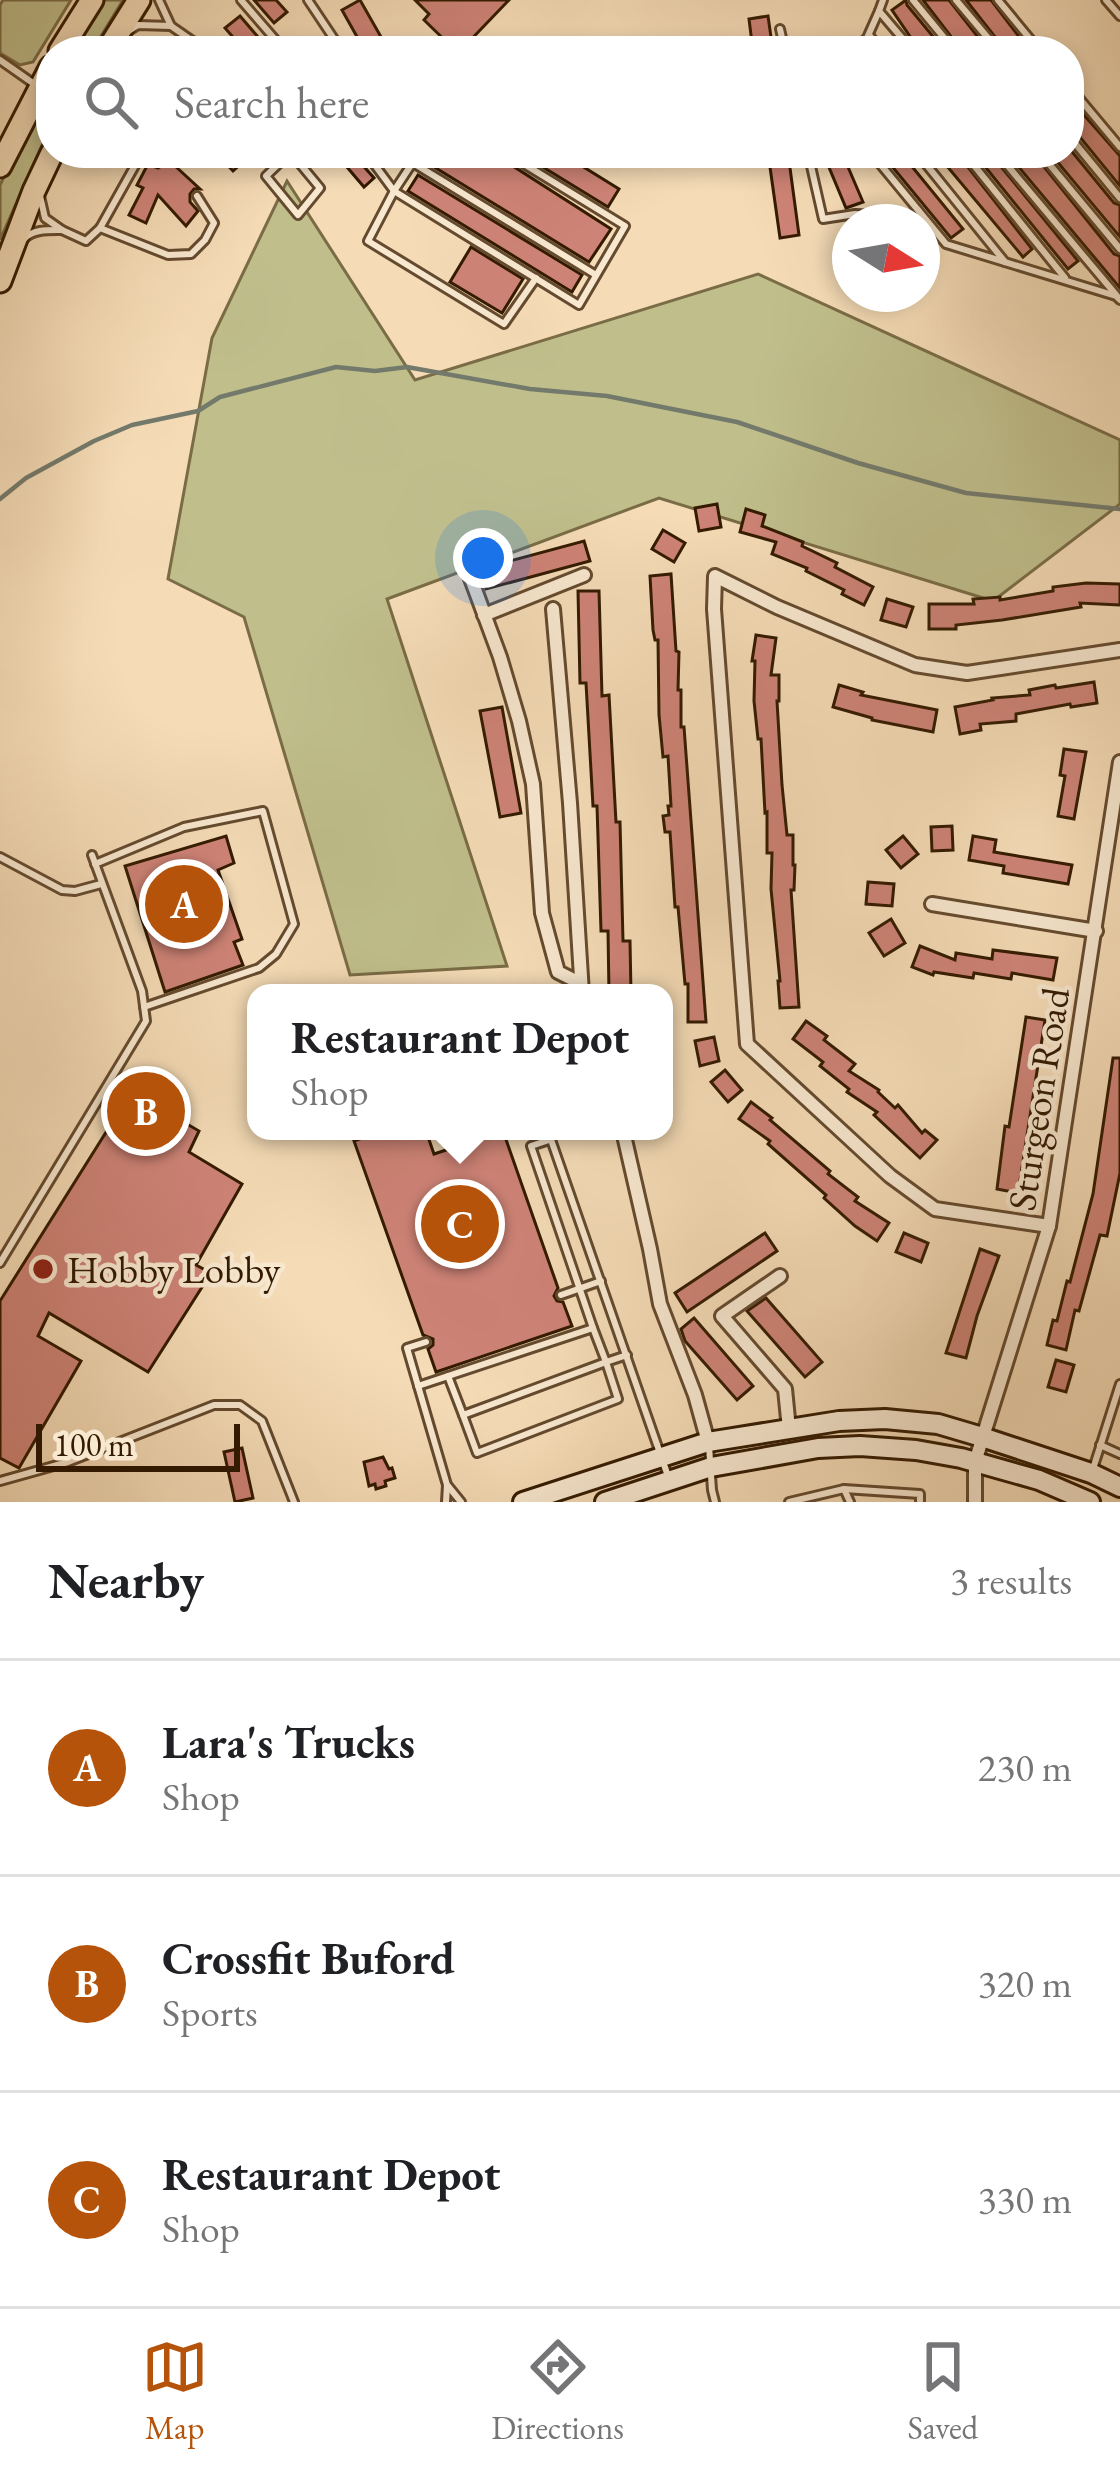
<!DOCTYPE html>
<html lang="en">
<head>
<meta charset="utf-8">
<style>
	body { margin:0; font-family:"EB Garamond",serif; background:#f6f6f6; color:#202124 }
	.compass { position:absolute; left:832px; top:204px; width:108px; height:108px; border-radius:50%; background:#fff; box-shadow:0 6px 18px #0003; rotate:101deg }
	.scale { position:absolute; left:36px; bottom:30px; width:204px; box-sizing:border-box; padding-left:12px; border:6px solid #331a00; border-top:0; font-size:33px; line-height:42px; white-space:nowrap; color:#331a00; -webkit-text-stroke:9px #f8e8d0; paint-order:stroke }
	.you { position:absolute; left:483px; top:558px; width:42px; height:42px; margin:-30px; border:9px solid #fff; border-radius:50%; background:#1a73e8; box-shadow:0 0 0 18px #1a73e833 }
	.badge { display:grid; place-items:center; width:78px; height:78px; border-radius:50%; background:#b45309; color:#fff; font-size:39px; font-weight:700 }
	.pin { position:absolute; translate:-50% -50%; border:6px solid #fff; box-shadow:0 3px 12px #0006 }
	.popup { position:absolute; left:247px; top:984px; width:426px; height:156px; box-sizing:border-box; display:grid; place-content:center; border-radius:24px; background:#fff; filter:drop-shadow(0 3px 9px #0005); font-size:39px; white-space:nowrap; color:#757577 }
	.popup b { font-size:45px; color:#202124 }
	.popup::after { content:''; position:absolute; left:50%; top:100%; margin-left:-24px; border:24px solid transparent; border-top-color:#fff }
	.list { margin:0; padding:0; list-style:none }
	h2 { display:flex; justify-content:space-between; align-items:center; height:156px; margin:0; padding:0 48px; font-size:51px }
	h2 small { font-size:39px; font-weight:400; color:#757577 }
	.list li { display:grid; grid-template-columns:78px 1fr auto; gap:36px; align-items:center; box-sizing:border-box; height:216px; padding:0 48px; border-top:3px solid #e0e0e0 }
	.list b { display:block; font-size:45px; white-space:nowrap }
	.list p { margin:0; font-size:39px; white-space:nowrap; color:#757577 }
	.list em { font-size:39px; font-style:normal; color:#757577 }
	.icon { flex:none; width:66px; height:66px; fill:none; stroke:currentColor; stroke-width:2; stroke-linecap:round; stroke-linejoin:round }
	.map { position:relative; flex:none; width:1120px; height:1502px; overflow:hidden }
	.search { position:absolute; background:#fff; box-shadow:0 6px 18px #0003; left:36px; right:36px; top:36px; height:132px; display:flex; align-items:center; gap:30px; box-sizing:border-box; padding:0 42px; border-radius:48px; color:#757577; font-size:45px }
	.sheet { height:804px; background:#fff }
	nav { display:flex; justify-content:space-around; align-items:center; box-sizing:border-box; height:168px; border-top:3px solid #e0e0e0; background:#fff; font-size:33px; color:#757577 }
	nav a { display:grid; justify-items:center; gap:6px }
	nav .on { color:#b45309 }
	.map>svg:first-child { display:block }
	.green { fill:#c0bf8c; stroke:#7a6c46; stroke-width:3 }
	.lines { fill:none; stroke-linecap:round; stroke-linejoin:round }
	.stream { stroke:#737a6c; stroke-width:4.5 }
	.building { fill:#ce8377; stroke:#331a00; stroke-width:3 }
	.lane-casing { stroke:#644a2e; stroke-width:12 }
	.street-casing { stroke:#644a2e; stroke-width:18 }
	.secondary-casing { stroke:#331a00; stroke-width:24 }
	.highway-casing { stroke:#331a00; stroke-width:27 }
	.lane { stroke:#f8e8d0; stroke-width:6 }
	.street { stroke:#f8e8d0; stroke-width:12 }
	.secondary { stroke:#f8e8d0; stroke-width:18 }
	.highway { stroke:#f5dcb7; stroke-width:21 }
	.poi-dot { fill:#8f2418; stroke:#f8e8d0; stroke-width:4.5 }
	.labels { text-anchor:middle; stroke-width:9; stroke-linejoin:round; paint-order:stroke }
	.street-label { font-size:39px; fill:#331a00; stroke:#f8e8d0 }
	.poi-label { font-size:39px; fill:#331a00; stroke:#f8e8d0; text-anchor:start }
</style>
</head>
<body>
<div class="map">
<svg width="1120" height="1502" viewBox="0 0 1120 1502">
	<rect width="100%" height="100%" fill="#f5dcb7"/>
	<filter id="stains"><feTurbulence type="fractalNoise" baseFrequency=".00167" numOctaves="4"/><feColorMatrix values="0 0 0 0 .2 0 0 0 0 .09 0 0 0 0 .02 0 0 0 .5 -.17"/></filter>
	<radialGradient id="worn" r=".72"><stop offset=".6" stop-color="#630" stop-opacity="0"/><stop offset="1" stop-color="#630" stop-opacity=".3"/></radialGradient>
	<g class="green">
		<path d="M3 0H71L33 62 20 65 0 53V5Z"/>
		<path d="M99 0H123L92 51H68Z"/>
		<path d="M51 80V125L0 240V185Z"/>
		<path d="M287 181 415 380 758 274 1120 440V504L993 601 659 498 387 599 507 966 350 975 244 617 168 579 212 338Z"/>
	</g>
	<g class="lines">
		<path class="stream" d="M0 499 26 478 94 441 132 425 198 411 220 397 336 367 375 371 407 367 530 389 607 396 737 422 858 463 966 493 1120 509"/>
	</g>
	<g class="building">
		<path d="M254 0H276L287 12 274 23Z"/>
		<path d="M360 0 389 51H365L342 10Z"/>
		<path d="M415 0H509L460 51H456L424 20 429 14Z"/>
		<path d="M906 0 907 5 945 51H920L892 10Z"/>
		<path d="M923 0H949L989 51H962Z"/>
		<path d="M966 0H991L1030 51H1006Z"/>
		<path d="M240 16 270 51H245L225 28Z"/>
		<path d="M768 16 773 51H753L749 19Z"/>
		<path d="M1069 98 1120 156V186L1075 131 1069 129Z"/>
		<path d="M1069 148 1114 203 1120 205V237L1050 153H1069Z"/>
		<path d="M161 153 200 189H194L190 194V202L198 211 186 226 158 195 146 223 129 215 143 188 137 185 148 164 158 168 164 164Z"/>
		<path d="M216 153H253L233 171Z"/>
		<path d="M335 153H352L374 178 364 187Z"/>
		<path d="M432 153H499L502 159 611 229 589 262 426 162Z"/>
		<path d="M520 153H561L619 189 608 207Z"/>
		<path d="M768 153H788L799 235 780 238Z"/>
		<path d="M823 153H842L863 202 846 208Z"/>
		<path d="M881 153H901L963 229 951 238Z"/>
		<path d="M936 153H957L1032 249 1023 257Z"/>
		<path d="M974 153H990L1078 261 1068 269Z"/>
		<path d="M1007 153H1033L1114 254 1120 256V288Z"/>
		<path d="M418 175 582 275 572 292 408 191Z"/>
		<path d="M471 247 523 279 502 313 450 282Z"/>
		<path d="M717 504 721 527 699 531 695 508Z"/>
		<path d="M746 509 765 515 762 526 803 542 802 546 837 563 835 567 873 587 864 605 842 594 844 590 806 571 807 568 772 554 776 542 740 532Z"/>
		<path d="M663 530 685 543 674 562 652 549Z"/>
		<path d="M584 541 590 561 486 589 480 569Z"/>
		<path d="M671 574 676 651 679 652 678 690H681V727H684L686 754 706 1022H688V984H685L678 907H675L670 832H665L663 816 669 815 668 806H671L668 756 663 757 659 715 658 640H655L653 630 650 576Z"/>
		<path d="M1086 583 1120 584V605L1080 603 1081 607 1002 620 956 625V629H929V604H974L973 599 1000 597V600L1053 591V587Z"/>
		<path d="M578 591H599L602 696 609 695 616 822H620L623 941H630L631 993H609L608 931H601L597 806H593L586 683H580Z"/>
		<path d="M887 599 913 607 906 627 881 620Z"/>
		<path d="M756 635 776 638 771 675H779V701H777L782 785 787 835H793V865H795L794 890H791L799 1007 780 1008 778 981H780L771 889 772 853H767V812L765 813 761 739H758L754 701 755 661H752Z"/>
		<path d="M1094 682 1097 703 1071 707 1070 704 1016 714V721L980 724 981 730 960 734 955 707 993 700 992 698 1030 695 1029 690 1055 685 1056 688Z"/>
		<path d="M839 685 863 692 861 695 937 710 933 732 872 720V718L833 707Z"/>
		<path d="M502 707 521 813 500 817 480 711Z"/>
		<path d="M1064 749 1086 752 1074 819 1058 816 1065 776 1060 775Z"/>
		<path d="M952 826 953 850 932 851 931 827Z"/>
		<path d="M226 836 234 863 218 870 242 939 234 942 243 965 165 992 125 866Z"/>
		<path d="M903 836 918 854 901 868 886 850Z"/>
		<path d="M973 836 996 840 994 852 1072 865 1068 884 1003 873 1004 866 969 860Z"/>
		<path d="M868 882 894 884 892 906 866 904Z"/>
		<path d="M891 919 905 943 884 956 869 933Z"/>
		<path d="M920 946 955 960 956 953 992 959 993 950 1057 958 1053 980 1012 973 1011 979 974 973 973 978 934 972 933 975 912 967Z"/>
		<path d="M1026 1017 1045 1020 1018 1193 997 1189 1005 1126 1009 1127Z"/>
		<path d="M806 1021 827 1036 824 1040 855 1064 849 1071 879 1090 878 1092 895 1108 898 1105 922 1133 925 1130 937 1140 920 1158 874 1115 877 1112 847 1092 849 1089 820 1066 823 1062 793 1039Z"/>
		<path d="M714 1037 719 1061 700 1066 695 1041Z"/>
		<path d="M1113 1058H1120V1173L1107 1236 1100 1235 1079 1311 1075 1310 1066 1350 1047 1345 1053 1320 1057 1321 1067 1281 1070 1282 1093 1194Z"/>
		<path d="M725 1070 742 1090 728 1102 711 1082Z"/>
		<path d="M141 1097 199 1131 189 1152 242 1184 196 1265 211 1273 148 1372 49 1313 38 1336 81 1361 19 1468 0 1458V1301L120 1110 130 1115Z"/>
		<path d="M751 1102 772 1118 770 1120 830 1171 828 1174 858 1197 855 1201 889 1223 877 1241 855 1226 824 1198 826 1195 768 1144 770 1141 739 1119Z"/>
		<path d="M381 1131H426L434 1154 503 1131 558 1288 554 1296 557 1301 563 1302 572 1326 436 1372 428 1349 433 1345V1339L423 1335 354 1141Z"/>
		<path d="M765 1233 777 1251 687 1312 675 1293Z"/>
		<path d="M904 1233 928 1243 921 1262 896 1252Z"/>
		<path d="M980 1249 999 1256 977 1316 966 1358 946 1353Z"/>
		<path d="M766 1298 822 1362 805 1377 747 1311Z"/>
		<path d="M694 1318 753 1386 737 1400 685 1341 681 1329Z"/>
		<path d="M1056 1360 1074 1365 1066 1392 1048 1387Z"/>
		<path d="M242 1448 253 1498 235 1502 224 1452Z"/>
		<path d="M383 1457 389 1469 392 1468 395 1478 385 1481 386 1486 376 1489 375 1484 369 1486 364 1462Z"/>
	</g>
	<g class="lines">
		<defs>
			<g id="lane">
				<path d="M159 0 171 26 207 51"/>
				<path d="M241 0 285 51"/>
				<path d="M308 0 342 51"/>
				<path d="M883 0 879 11 913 51"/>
				<path d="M913 0 955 51"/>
				<path d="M956 0 999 51"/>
				<path d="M998 0 1040 51"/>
				<path d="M1106 0 1120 16"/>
				<path d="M780 29 785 51"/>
				<path d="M127 32 138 25 171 26"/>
				<path d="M869 35 882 51"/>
				<path d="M853 51 867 38 879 11"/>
				<path d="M0 60 37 86"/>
				<path d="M1069 86 1120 147"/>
				<path d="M1069 136 1120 198"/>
				<path d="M144 153 157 161"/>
				<path d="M290 153 266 176 298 215 320 188 291 153"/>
				<path d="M366 153 394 191 579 305 625 226 506 153"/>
				<path d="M419 153 394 191 368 241 504 324 536 278"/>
				<path d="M808 153 823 219 855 214 923 217"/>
				<path d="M871 153 946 244 1116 296 1120 300"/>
				<path d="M917 153 1005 262"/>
				<path d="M964 153 1065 278"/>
				<path d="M997 153 1117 296"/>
				<path d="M1040 153 1120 249"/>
				<path d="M413 163 596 275"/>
				<path d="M40 196 45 218 62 230 86 241 100 228 168 255 191 254 205 240 214 223 197 196"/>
				<path d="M100 228 142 153"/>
				<path d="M24 239C33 229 49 230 62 230"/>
				<path d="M0 857 62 890 75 891 101 884"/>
				<path d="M95 864 184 827 263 811 294 924 276 954 259 968 144 1007"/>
				<path d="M548 1131 669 1479"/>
				<path d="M549 1140 531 1146 593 1328"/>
				<path d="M0 1263 146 1021 142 991 92 855"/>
				<path d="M561 1295 601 1281"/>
				<path d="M426 1342 407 1348 447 1485 446 1502"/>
				<path d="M448 1376 463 1415"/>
				<path d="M418 1386 593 1328 606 1362 463 1415 477 1453 618 1399 606 1362 627 1355"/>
				<path d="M1100 1445 1120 1454"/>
				<path d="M709 1446 712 1490 715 1502"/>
				<path d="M1092 1472 1120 1384"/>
				<path d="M0 1481 68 1462 214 1405H240L262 1421 294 1502"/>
				<path d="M448 1486 461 1502"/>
				<path d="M844 1489 850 1502"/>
				<path d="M789 1502 844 1489 920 1494V1502"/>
			</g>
			<g id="street">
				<path d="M463 557 500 657 519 721 533 784 542 913 558 972 580 983"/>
				<path d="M553 609 570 803 582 993"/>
				<path d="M484 615 584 575"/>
				<path d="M932 904 1096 931"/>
				<path d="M623 1131 650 1249 660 1304 695 1395 708 1442"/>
				<path d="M1049 1226 935 1209 890 1176 747 1044 714 609 715 576 777 607 915 665 967 673 1120 650"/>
				<path d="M780 1276 722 1316 785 1389 789 1429"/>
				<path d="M975 1502V1462L1049 1226 1120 762"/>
			</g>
			<g id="secondary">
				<path d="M523 1502 708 1442 839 1421 885 1419 938 1424 982 1437 1091 1473 1120 1487"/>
				<path d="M605 1502 711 1467 818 1448 860 1446 916 1450 961 1458 1039 1480 1090 1502"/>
			</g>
			<g id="highway">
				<path d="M60 51 92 0"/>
				<path d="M107 51 139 0"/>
				<path d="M0 166 51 67"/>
				<path d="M0 281 34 191 52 153"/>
			</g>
		</defs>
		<use href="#lane" class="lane-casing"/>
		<use href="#street" class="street-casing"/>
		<use href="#secondary" class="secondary-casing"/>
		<use href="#highway" class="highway-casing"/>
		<use href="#lane" class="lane"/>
		<use href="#street" class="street"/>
		<use href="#secondary" class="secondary"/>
		<use href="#highway" class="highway"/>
	</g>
	<circle class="poi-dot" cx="43" cy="1269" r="12"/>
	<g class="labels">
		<g class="street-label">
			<text transform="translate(1038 1099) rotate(-81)" y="14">Sturgeon Road</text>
		</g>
		<g class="poi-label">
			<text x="67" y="1283">Hobby Lobby</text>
		</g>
	</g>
	<rect width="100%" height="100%" filter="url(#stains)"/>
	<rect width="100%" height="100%" fill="url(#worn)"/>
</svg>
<svg class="compass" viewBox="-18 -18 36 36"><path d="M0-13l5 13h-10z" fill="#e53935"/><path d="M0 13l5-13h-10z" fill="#757577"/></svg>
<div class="scale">100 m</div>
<div class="you"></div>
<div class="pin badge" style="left:184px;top:904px">A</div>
<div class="pin badge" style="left:146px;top:1111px">B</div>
<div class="pin badge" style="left:460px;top:1224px">C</div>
<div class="popup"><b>Restaurant Depot</b>Shop</div>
<div class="search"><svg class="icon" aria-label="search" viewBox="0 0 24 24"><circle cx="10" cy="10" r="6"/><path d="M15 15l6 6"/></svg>Search here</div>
</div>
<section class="sheet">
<h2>Nearby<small>3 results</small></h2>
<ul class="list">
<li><span class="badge">A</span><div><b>Lara's Trucks</b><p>Shop</p></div><em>230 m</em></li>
<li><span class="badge">B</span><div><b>Crossfit Buford</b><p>Sports</p></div><em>320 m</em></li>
<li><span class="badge">C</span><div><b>Restaurant Depot</b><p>Shop</p></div><em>330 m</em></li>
</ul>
</section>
<nav>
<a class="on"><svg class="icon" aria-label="map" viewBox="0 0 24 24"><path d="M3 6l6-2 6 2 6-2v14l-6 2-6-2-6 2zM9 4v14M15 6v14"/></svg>Map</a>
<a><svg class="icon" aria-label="directions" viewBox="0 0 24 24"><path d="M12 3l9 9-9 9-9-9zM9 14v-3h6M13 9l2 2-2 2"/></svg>Directions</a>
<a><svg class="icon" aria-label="saved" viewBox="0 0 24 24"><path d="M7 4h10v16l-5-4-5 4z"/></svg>Saved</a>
</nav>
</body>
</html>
